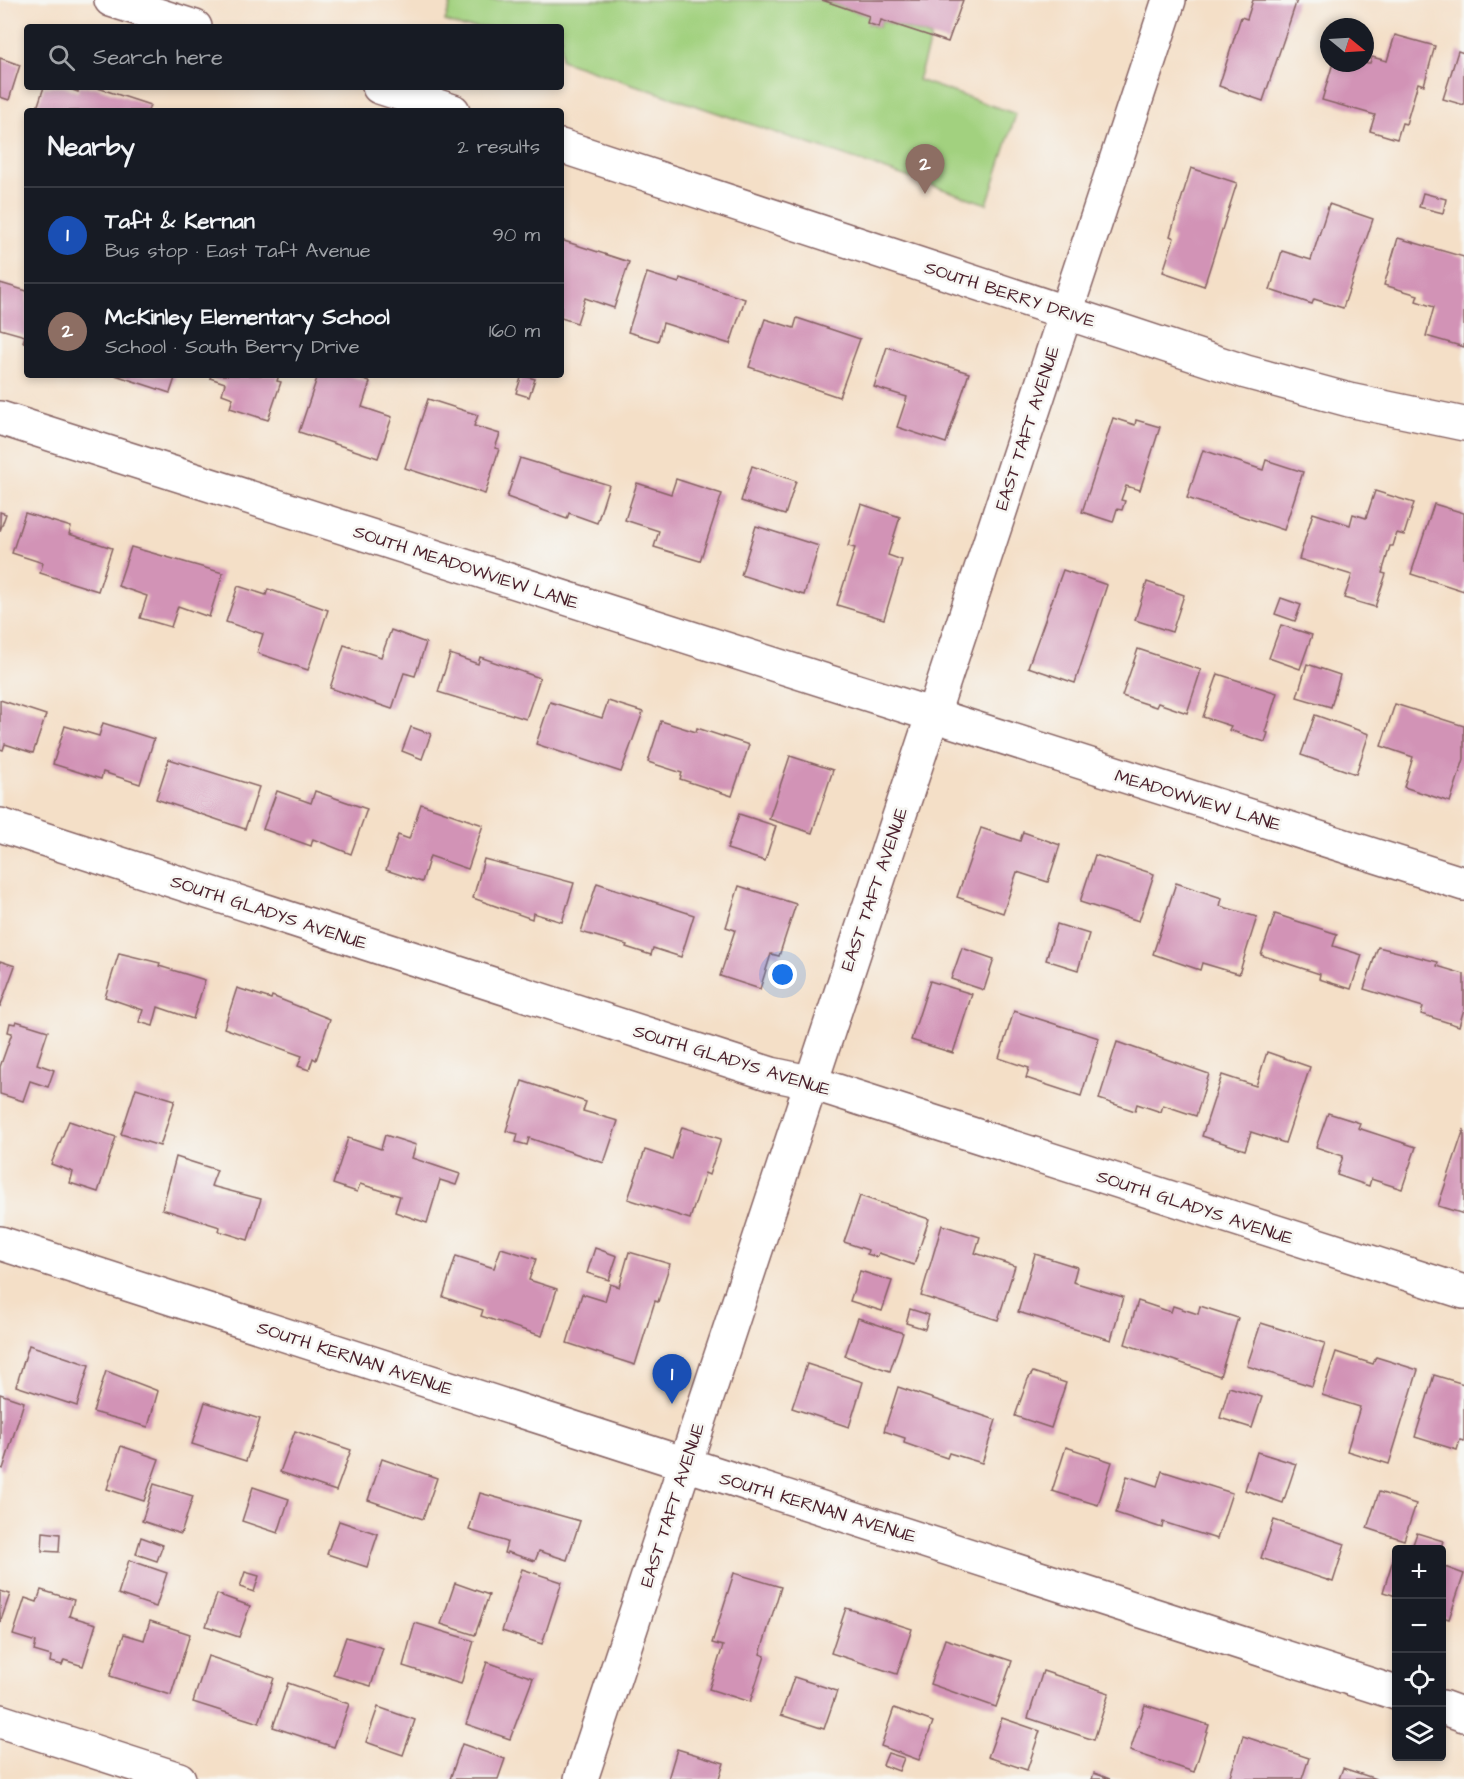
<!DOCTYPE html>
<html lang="en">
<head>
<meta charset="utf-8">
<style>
	body { margin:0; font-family:"Architects Daughter",sans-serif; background:#242831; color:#f1f3f6 }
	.controls { position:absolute; right:18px; bottom:18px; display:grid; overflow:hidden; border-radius:6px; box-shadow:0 3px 9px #0003 }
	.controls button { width:54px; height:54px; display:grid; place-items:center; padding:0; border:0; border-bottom:2px solid #363941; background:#171b24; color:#f1f3f6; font:30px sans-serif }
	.compass { position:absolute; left:1320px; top:18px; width:54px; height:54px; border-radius:50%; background:#171b24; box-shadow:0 3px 9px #0003; rotate:108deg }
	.you { position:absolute; left:783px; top:975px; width:21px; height:21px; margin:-15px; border:4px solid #fff; border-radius:50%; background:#1a73e8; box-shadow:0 0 0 9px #1a73e833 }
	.badge { display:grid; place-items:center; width:39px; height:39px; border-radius:50%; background:#0f766e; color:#fff; font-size:20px; font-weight:700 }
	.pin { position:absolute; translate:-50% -50px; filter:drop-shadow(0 2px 3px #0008) }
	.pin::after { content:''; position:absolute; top:32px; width:21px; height:18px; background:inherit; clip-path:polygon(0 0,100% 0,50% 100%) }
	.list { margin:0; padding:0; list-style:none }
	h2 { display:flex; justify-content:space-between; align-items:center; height:78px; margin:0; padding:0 24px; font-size:26px }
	h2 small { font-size:20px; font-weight:400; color:#9ea1a6 }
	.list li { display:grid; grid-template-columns:39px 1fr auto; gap:18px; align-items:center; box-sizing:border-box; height:96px; padding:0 24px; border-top:2px solid #363941 }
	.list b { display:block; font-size:22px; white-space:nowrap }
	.list p { margin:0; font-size:20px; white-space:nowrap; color:#9ea1a6 }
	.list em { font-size:20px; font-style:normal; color:#9ea1a6 }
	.icon { flex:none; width:33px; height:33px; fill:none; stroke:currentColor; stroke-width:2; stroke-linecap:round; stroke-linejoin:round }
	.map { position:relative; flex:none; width:1464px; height:1779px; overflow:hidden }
	.search { position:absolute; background:#171b24; box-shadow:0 3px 9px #0003; left:24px; top:24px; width:540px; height:66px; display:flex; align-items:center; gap:15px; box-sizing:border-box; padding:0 21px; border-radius:6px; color:#9ea1a6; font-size:22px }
	.panel { position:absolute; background:#171b24; box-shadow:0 3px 9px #0003; left:24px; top:108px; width:540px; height:270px; border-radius:6px }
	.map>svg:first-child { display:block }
	.green { fill:#a2d17f; stroke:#767855; stroke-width:1.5 }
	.building { fill:#d293b6 }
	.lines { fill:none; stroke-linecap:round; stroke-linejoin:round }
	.street-casing { stroke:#866262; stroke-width:36 }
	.secondary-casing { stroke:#866262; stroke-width:36 }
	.street { stroke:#fff; stroke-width:33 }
	.secondary { stroke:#fff; stroke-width:33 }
	.labels { text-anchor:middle; stroke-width:5; stroke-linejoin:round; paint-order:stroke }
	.street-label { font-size:18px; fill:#4a1f2b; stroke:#f6f6f2 }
</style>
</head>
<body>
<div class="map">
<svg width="1464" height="1779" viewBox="0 0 1464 1779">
	<rect width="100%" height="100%" fill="#f6f6f2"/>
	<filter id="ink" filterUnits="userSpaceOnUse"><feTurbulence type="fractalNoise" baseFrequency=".0167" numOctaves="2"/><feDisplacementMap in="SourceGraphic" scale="12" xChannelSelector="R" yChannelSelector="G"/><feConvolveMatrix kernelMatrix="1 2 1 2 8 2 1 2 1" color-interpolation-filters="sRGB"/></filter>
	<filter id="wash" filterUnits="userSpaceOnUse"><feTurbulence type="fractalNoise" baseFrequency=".008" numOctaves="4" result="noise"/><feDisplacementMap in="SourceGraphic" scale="24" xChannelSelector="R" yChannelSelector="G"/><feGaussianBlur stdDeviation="1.35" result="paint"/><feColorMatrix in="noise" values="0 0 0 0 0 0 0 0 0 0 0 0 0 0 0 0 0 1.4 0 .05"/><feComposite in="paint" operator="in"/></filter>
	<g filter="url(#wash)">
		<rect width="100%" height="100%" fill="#f4dfc7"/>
		<path class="green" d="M452 0H821L869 16 868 24 879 27 881 20 931 37 918 80 1016 114 987 204 561 60V27H462L445 21Z"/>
		<g id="blocks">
			<g class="building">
				<path d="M822 0H963L948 42 881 20 879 27 867 23 869 16Z"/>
				<path d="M1253 0H1297L1263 101 1219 86 1241 17 1247 19Z"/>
				<path d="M1395 35 1435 46 1424 85 1418 83 1406 124 1402 123 1397 139 1370 131 1375 115 1322 100 1333 63H1370L1372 57 1387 61Z"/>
				<path d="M1458 51 1464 53V105L1443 99Z"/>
				<path d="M0 58 20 65 9 100 0 97Z"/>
				<path d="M44 87H64L78 92 79 87H95L150 105 148 111H36Z"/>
				<path d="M1191 168 1237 183 1204 286 1163 272 1174 238 1170 236Z"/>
				<path d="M1423 193 1446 199 1443 213 1419 207Z"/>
				<path d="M1329 204 1373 219 1343 308 1314 299 1312 304 1270 290 1282 251 1311 260Z"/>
				<path d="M1398 238 1464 257V347L1426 336 1434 307 1416 301 1418 295 1384 285Z"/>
				<path d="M561 240 629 262 614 308 585 298 577 323 561 318Z"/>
				<path d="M647 273 679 283 680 278 745 299 730 344 663 323 658 341 628 332Z"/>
				<path d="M0 283 27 291V343L23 342 25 336 0 329Z"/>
				<path d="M797 318 860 339 839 397 749 367 765 319 794 328Z"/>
				<path d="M887 347 969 373 946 443 897 427 907 397 874 387Z"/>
				<path d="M115 375H176L170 393Z"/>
				<path d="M211 375H279L277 381 281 382 268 420 230 408 233 398 222 394 225 383 210 378Z"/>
				<path d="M318 375H348L370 382 362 407 392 417 378 458 299 432Z"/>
				<path d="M522 375 535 379 529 397 516 393Z"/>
				<path d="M428 399 478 415 474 426 500 434 495 448 499 449 485 494 405 468Z"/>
				<path d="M1113 418 1135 425 1136 420 1160 427 1140 490 1126 486 1121 500 1125 501 1122 510 1117 509 1113 522 1082 512Z"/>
				<path d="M1203 450 1263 470 1266 460 1303 472 1284 530 1187 498Z"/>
				<path d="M520 458 609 485 597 523 569 513 567 519 507 497Z"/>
				<path d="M752 466 796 481 785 515 741 501Z"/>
				<path d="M676 479 722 494 700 561 654 547 659 531 625 520 637 483 671 494Z"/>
				<path d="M1375 491 1414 503 1404 535 1397 533 1393 546H1390L1382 573 1386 574 1375 607 1344 598 1352 575 1299 559 1313 513 1350 525 1353 514 1366 518Z"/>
				<path d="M861 504 900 517 888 555 902 560 884 619 837 605 855 548 848 546Z"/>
				<path d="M1434 504 1464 513V591L1411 574Z"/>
				<path d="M0 512 6 514 0 531Z"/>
				<path d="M25 513 71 527 69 534 112 548 98 591 40 573 43 563 12 553Z"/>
				<path d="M756 526 819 546 804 595 741 575Z"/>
				<path d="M131 547 223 573 209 617 178 606 171 627 140 618 147 596 118 586Z"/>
				<path d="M1063 570 1107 585 1075 683 1028 667Z"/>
				<path d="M1147 582 1184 595 1172 632 1135 620Z"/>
				<path d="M238 586 266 595 268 589 328 610 308 670 257 653 263 634 226 622Z"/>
				<path d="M1281 598 1301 605 1295 621 1275 614Z"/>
				<path d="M1281 625 1312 635 1300 669 1269 658Z"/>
				<path d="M391 630 426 643 415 676 404 673 392 709 330 688 344 645 381 657Z"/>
				<path d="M1138 649 1201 670 1187 713 1158 703 1156 707 1122 696Z"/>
				<path d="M450 654 478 664 480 657 540 678 526 719 438 692Z"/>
				<path d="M1307 664 1340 675 1331 707 1297 697Z"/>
				<path d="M1218 674 1277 693 1265 732 1268 733 1265 742 1229 730 1231 726 1203 717Z"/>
				<path d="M0 700 46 715 33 753 5 744 3 750 0 749Z"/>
				<path d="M608 701 643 712 621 772 536 744 550 702 602 718Z"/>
				<path d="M1395 704 1464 726V759L1450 802 1404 787 1413 757 1381 746Z"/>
				<path d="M1315 715 1369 734 1356 774 1301 755Z"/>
				<path d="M661 721 696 732 697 728 749 745 732 796 680 779 682 773 648 762Z"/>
				<path d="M103 723 154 739 140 784 103 772 101 779 53 764 65 726 99 736Z"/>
				<path d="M411 727 431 734 422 759 402 751Z"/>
				<path d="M790 756 833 770 812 833 769 819Z"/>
				<path d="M169 759 259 787 245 829 156 799Z"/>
				<path d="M277 791 311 803 315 791 367 809 351 854 313 839 311 846 263 829Z"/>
				<path d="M421 804 483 825 468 869 430 856 422 882 386 870 398 835 409 839Z"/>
				<path d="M739 814 776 826 765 861 727 849Z"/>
				<path d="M981 828 1020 841 1023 832 1060 845 1048 882 1017 872 1003 913 957 897Z"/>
				<path d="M1095 855 1154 874 1139 921 1080 902Z"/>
				<path d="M484 859 574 883 562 922 533 913 532 919 473 898Z"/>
				<path d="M597 883 694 915 681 957 653 948 651 955 626 947 627 945 581 932Z"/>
				<path d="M1176 883 1222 898 1220 906 1257 917 1239 974 1202 963 1200 970 1153 954Z"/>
				<path d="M739 886 796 904 779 956 771 954 760 989 720 976 735 930 726 927Z"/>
				<path d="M1275 914 1337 934 1333 946 1362 955 1351 989 1319 979 1320 974 1261 955Z"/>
				<path d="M1057 924 1089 934 1078 970 1046 960Z"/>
				<path d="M1378 947 1438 962 1437 966 1464 974V1009L1459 1026 1421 1014 1423 1007 1364 989Z"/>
				<path d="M962 948 994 959 984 990 951 979Z"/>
				<path d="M119 953 160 963 159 966 205 980 193 1019 158 1007 153 1026 139 1022 143 1010 105 997Z"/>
				<path d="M0 961 15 966 0 1007Z"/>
				<path d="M930 981 972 994 953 1053 911 1040Z"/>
				<path d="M237 988 271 999 272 996 330 1019 316 1060 313 1058 309 1070 298 1066 302 1056 224 1028Z"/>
				<path d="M1014 1011 1099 1038 1081 1096 1026 1078 1029 1068 999 1058Z"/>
				<path d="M16 1021 48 1031 37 1064 54 1070 48 1087 30 1081 23 1101 0 1094V1067L12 1033 8 1032 10 1023 15 1024Z"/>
				<path d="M1117 1042 1209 1074 1196 1116 1163 1105 1161 1112 1137 1104 1135 1111 1099 1099Z"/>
				<path d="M1267 1052 1310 1067 1285 1143 1251 1132 1245 1150 1202 1136 1222 1075 1256 1086Z"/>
				<path d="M522 1081 586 1102 583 1111 618 1121 604 1163 529 1138 527 1145 516 1142 518 1134 506 1131Z"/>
				<path d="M136 1088 175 1100 160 1146 121 1134Z"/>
				<path d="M1328 1113 1360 1123 1358 1128 1416 1147 1402 1189 1371 1179 1369 1186 1337 1175 1343 1156 1316 1147Z"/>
				<path d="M69 1121 116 1137 98 1192 70 1183 73 1172 51 1164Z"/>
				<path d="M682 1127 721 1139 709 1175 705 1173 690 1219 628 1199 645 1150 672 1159Z"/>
				<path d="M1464 1129V1214L1438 1206Z"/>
				<path d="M385 1135 416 1145 412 1158 460 1174 456 1185 440 1180 427 1223 395 1212 400 1196 360 1184 357 1192 333 1184 348 1138 381 1149Z"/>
				<path d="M176 1157 217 1170 211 1186 261 1199 248 1240 219 1231 220 1227 162 1209Z"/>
				<path d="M860 1196 929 1219 914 1265 879 1253 877 1257 867 1254 868 1250 844 1242Z"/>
				<path d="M942 1225 980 1237 975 1253 1015 1266 998 1320 921 1296Z"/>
				<path d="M501 1248 536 1259 529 1280 557 1289 542 1336 481 1316 483 1310 443 1297 456 1256 494 1268Z"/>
				<path d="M595 1248 617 1256 609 1280 587 1273Z"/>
				<path d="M629 1252 670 1264 658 1302 655 1301 635 1365 567 1343 582 1294 605 1301 610 1284 619 1287Z"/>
				<path d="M1035 1254 1077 1267 1073 1282 1123 1297 1111 1340 1018 1312Z"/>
				<path d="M860 1271 892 1281 882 1311 850 1301Z"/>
				<path d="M1138 1301 1171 1312 1173 1306 1198 1314 1200 1306 1238 1318 1220 1376 1125 1344Z"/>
				<path d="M910 1309 929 1315 925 1329 906 1323Z"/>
				<path d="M858 1318 903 1333 890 1371 845 1356Z"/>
				<path d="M1261 1323 1325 1343 1312 1386 1247 1366Z"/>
				<path d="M29 1345 89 1365 77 1406 16 1386Z"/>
				<path d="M1336 1352 1373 1364 1376 1357 1418 1370 1389 1464 1347 1451 1360 1407 1322 1395Z"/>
				<path d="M807 1364 863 1382 849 1427 792 1408Z"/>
				<path d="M106 1371 158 1391 148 1427 93 1412Z"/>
				<path d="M1033 1372 1066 1383 1051 1428 1015 1416 1028 1379Z"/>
				<path d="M1434 1375 1464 1384V1441L1460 1440 1457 1450 1415 1437Z"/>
				<path d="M898 1387 996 1420 982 1463 949 1453 947 1458 904 1443 905 1438 884 1431Z"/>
				<path d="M1229 1387 1262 1397 1252 1428 1220 1418Z"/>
				<path d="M0 1394 24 1402 3 1469 0 1468Z"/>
				<path d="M205 1402 260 1419 246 1461 192 1444Z"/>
				<path d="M295 1431 351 1450 336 1491 280 1472Z"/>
				<path d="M121 1446 159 1459 144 1501 107 1489Z"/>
				<path d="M1066 1447 1112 1462 1098 1505 1052 1491Z"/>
				<path d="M1257 1452 1296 1464 1283 1503 1245 1490Z"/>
				<path d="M382 1459 437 1478 423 1519 368 1500Z"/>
				<path d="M1162 1471 1232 1493 1217 1539 1163 1522 1162 1528 1116 1513 1127 1476 1157 1486Z"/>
				<path d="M154 1484 193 1496 181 1534 142 1521Z"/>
				<path d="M253 1487 289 1499 278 1533 242 1521Z"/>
				<path d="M1379 1492 1416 1504 1404 1540 1367 1528Z"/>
				<path d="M480 1493 580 1521 567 1560 539 1551 535 1561 507 1552V1554L504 1553 507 1542 469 1530Z"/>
				<path d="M1274 1520 1345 1544 1333 1582 1261 1558Z"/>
				<path d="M339 1521 378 1534 367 1567 327 1554Z"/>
				<path d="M43 1532 60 1534 59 1552 42 1551Z"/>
				<path d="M1417 1533 1443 1541 1440 1550H1411Z"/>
				<path d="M141 1537 163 1545 157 1561 136 1554Z"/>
				<path d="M1396 1550V1596L1383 1592Z"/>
				<path d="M129 1560 167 1573 156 1607 118 1594Z"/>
				<path d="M1442 1566 1464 1574 1449 1619 1442 1617Z"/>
				<path d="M522 1569 562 1582 542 1644 502 1631Z"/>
				<path d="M245 1572 259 1576 254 1592 240 1587Z"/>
				<path d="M734 1573 781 1587 760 1654 765 1656 750 1702 709 1689 723 1646 712 1643Z"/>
				<path d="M455 1583 489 1595 475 1635 441 1624Z"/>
				<path d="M41 1590 74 1600 69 1616 96 1624 83 1666 64 1660 62 1665 50 1662 51 1656 34 1651 36 1642 13 1635 25 1598 37 1602Z"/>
				<path d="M0 1591 10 1594 0 1623Z"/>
				<path d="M217 1594 250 1606 239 1637 206 1626Z"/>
				<path d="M846 1608 912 1629 897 1674 831 1653Z"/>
				<path d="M150 1621 190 1634 171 1695 110 1676 124 1634 144 1640Z"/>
				<path d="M415 1623 474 1641 461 1684 403 1666Z"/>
				<path d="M346 1637 383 1648 371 1686 333 1675Z"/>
				<path d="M945 1639 1012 1661 996 1707 930 1684Z"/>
				<path d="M208 1656 274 1678 259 1723 193 1702Z"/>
				<path d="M487 1662 533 1678 510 1739 466 1724Z"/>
				<path d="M1043 1671 1109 1693 1094 1740 1028 1718Z"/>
				<path d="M794 1677 837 1691 824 1729 781 1715Z"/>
				<path d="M288 1683 349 1704 334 1747 273 1727Z"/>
				<path d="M1145 1705 1209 1725 1194 1772 1130 1751Z"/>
				<path d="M378 1707 415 1720 403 1755 366 1742Z"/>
				<path d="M894 1708 933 1722 919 1760 881 1746Z"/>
				<path d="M1002 1718 1040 1731 1027 1770 988 1757Z"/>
				<path d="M1243 1736 1309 1758 1302 1779H1229Z"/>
				<path d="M462 1744 505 1759 498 1779H450Z"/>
				<path d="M677 1749 724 1763 719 1779H668Z"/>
				<path d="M888 1753 904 1758 899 1771 883 1765Z"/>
				<path d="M1343 1768 1376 1779H1339Z"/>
				<path d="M1094 1773 1110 1779H1092Z"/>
			</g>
		</g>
	</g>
	<g filter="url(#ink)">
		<use href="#blocks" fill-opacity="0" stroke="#866262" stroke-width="1.5"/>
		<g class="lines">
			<defs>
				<g id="street">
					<path d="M111 0 195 27"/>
					<path d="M379 87 453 111"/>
					<path d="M561 146 1246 372 1349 400 1464 424"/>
					<path d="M0 418 1464 884"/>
					<path d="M0 825 771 1074 809 1082 1464 1292"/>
					<path d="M0 1243 1396 1693"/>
					<path d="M1442 1707 1464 1715"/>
					<path d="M0 1721 179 1779"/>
				</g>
				<path id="secondary" d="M581 1779 1169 0"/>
			</defs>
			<use href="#street" class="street-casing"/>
			<use href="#secondary" class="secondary-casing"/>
			<use href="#street" class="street"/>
			<use href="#secondary" class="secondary"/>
		</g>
	</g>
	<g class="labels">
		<g class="street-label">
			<text transform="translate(1010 294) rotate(18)" y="6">SOUTH BERRY DRIVE</text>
			<text transform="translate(1027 428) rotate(-72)" y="6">EAST TAFT AVENUE</text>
			<text transform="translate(466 567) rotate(18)" y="6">SOUTH MEADOWVIEW LANE</text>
			<text transform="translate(1198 800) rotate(17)" y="6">MEADOWVIEW LANE</text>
			<text transform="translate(874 889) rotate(-71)" y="6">EAST TAFT AVENUE</text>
			<text transform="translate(269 912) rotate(18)" y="6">SOUTH GLADYS AVENUE</text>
			<text transform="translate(732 1060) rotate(17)" y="6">SOUTH GLADYS AVENUE</text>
			<text transform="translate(1195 1207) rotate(18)" y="6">SOUTH GLADYS AVENUE</text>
			<text transform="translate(355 1358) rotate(18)" y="6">SOUTH KERNAN AVENUE</text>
			<text transform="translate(672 1505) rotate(-72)" y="6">EAST TAFT AVENUE</text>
			<text transform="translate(818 1507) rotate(17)" y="6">SOUTH KERNAN AVENUE</text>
		</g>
	</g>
</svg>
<div class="controls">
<button>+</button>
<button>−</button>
<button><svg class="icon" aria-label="locate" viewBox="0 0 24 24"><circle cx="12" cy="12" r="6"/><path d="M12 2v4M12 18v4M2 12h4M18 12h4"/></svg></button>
<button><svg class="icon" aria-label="layers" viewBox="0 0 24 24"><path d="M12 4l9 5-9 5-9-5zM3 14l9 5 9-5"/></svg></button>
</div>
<svg class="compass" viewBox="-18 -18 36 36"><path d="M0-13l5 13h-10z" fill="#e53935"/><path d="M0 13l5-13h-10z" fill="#9ea1a6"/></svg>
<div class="you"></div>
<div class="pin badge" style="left:672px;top:1404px;background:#1a4fb4">1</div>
<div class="pin badge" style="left:925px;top:194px;background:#8d6e63">2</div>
<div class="search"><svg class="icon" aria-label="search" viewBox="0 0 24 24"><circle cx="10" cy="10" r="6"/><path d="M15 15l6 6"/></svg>Search here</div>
<section class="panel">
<h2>Nearby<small>2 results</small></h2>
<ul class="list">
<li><span class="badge" style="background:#1a4fb4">1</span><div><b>Taft &amp; Kernan</b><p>Bus stop · East Taft Avenue</p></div><em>90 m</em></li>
<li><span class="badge" style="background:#8d6e63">2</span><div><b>McKinley Elementary School</b><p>School · South Berry Drive</p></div><em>160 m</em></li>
</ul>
</section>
</div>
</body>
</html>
